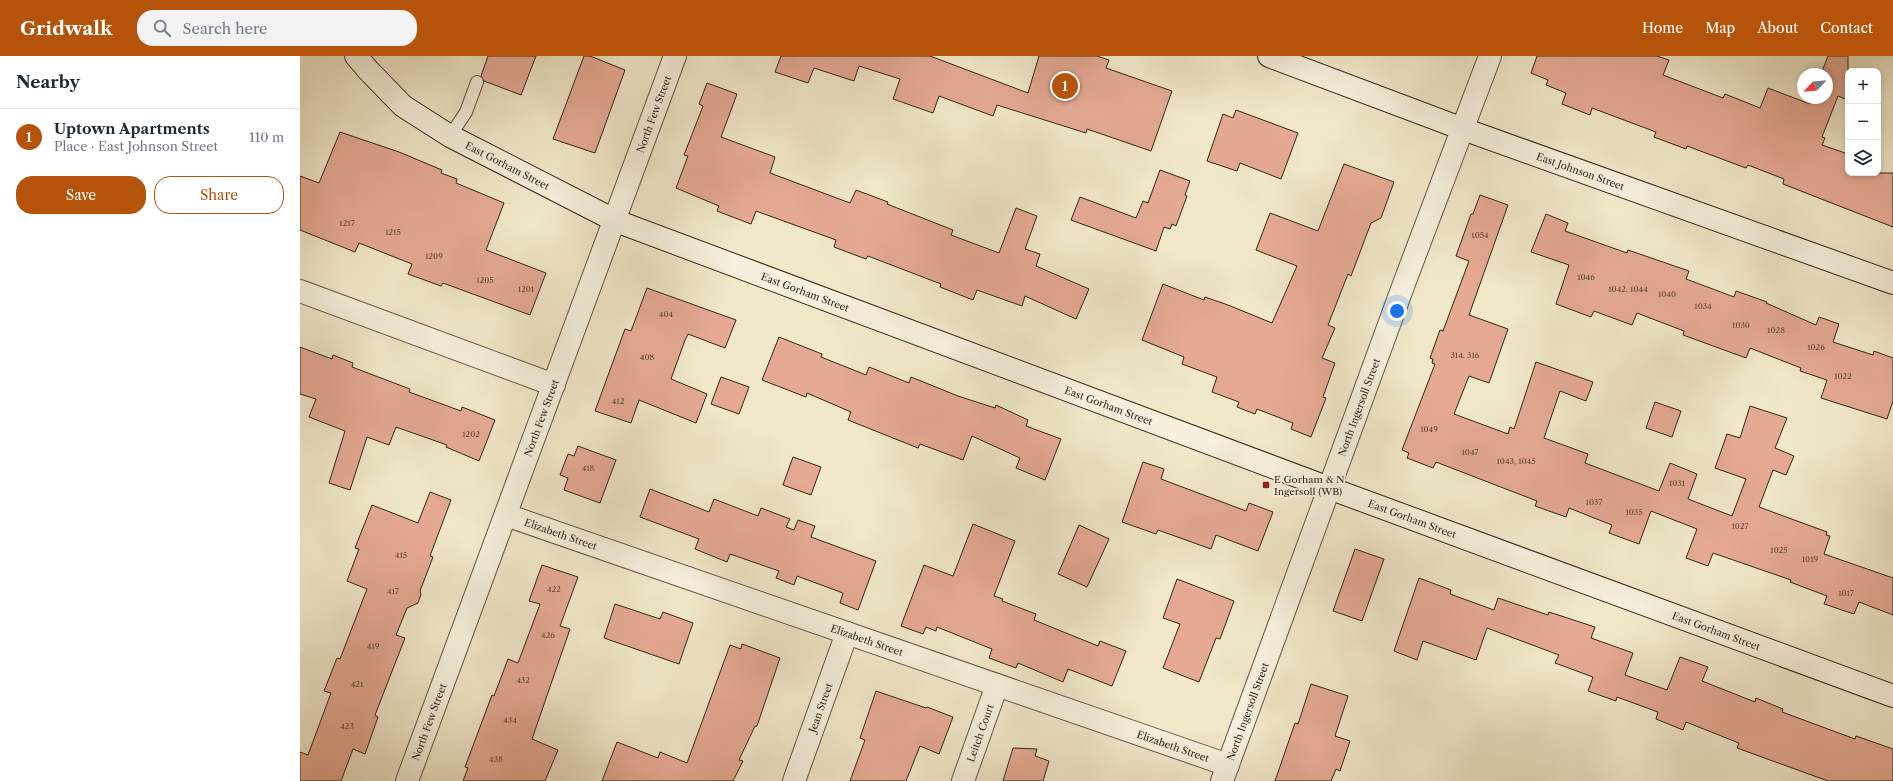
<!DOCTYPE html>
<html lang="en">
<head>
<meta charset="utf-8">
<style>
	body { margin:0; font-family:"Libre Caslon Text",serif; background:#f2f2f3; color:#1f2937 }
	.controls { position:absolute; right:12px; top:12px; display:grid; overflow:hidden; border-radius:8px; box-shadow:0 2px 6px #0003 }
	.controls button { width:36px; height:36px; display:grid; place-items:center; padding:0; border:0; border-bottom:1px solid #e0e1e3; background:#fff; color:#1f2937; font:20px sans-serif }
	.compass { position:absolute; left:1497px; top:12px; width:36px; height:36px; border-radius:50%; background:#fff; box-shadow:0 2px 6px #0003; rotate:244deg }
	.you { position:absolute; left:1097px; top:255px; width:14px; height:14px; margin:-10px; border:3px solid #fff; border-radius:50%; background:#1a73e8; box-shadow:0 0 0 6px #1a73e833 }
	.badge { display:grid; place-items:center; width:26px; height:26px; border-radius:50%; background:#b45309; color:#fff; font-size:13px; font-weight:700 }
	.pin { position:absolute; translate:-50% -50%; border:2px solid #fff; box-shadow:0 1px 4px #0006 }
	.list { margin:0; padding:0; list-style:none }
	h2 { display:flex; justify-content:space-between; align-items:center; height:52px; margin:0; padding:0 16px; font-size:17px }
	h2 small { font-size:13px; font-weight:400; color:#747a83 }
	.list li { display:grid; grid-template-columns:26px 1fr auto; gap:12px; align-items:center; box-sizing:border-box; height:56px; padding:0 16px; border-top:1px solid #e0e1e3 }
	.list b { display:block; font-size:15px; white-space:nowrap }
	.list p { margin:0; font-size:13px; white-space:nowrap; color:#747a83 }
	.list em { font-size:13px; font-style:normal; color:#747a83 }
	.actions { display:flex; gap:8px; padding:12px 16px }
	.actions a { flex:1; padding:9px 0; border:1px solid #b45309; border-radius:16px; text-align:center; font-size:14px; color:#b45309 }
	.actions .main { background:#b45309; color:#fff }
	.icon { flex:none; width:22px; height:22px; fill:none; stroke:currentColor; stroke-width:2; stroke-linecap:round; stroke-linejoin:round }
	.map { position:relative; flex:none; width:1593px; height:725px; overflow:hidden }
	header { display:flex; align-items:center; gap:24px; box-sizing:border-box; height:56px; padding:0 20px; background:#b45309; color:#fff }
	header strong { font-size:19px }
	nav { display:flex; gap:22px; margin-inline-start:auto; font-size:14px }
	.search { width:280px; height:36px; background:#f2f2f3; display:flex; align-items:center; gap:10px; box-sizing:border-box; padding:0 14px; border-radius:16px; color:#747a83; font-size:15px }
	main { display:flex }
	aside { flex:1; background:#fff }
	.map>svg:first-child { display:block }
	.building { fill:#e6aa94; stroke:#312618 }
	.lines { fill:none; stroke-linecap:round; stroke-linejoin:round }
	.lane-casing { stroke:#615644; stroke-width:14 }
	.street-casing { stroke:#615644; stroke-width:24 }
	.secondary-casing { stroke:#312618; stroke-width:24 }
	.lane { stroke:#f6f0dd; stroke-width:12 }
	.street { stroke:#f6f0dd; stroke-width:22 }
	.secondary { stroke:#f6f0dd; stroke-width:22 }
	.poi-dot { fill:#8f2418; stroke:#f6f0dd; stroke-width:1.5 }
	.labels { text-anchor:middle; stroke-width:3.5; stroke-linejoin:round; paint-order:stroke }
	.number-label { font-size:8px; fill:#5e4737 }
	.street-label { font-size:10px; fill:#312618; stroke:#f6f0dd }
	.poi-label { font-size:10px; fill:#312618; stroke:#f6f0dd; text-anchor:start }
</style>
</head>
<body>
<header>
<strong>Gridwalk</strong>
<div class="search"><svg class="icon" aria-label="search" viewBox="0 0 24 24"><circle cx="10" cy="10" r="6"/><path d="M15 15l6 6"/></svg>Search here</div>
<nav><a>Home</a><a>Map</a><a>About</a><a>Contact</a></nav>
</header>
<main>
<aside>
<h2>Nearby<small></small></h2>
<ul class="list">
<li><span class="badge">1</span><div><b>Uptown Apartments</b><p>Place · East Johnson Street</p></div><em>110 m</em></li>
</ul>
<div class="actions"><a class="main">Save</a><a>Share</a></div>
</aside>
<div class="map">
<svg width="1593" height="725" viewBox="0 0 1593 725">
	<rect width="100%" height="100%" fill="#f1e8ca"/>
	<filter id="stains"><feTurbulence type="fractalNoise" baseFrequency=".005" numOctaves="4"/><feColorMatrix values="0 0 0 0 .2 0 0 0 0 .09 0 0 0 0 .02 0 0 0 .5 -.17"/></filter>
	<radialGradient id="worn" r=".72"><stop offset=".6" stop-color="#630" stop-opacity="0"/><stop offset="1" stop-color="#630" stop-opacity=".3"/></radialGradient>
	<g class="building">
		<path d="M188 0H236L221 39 184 25 181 20Z"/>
		<path d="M284 0H290L325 14 295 97 253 83Z"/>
		<path d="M481 0H630L728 37 739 0H797L809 4 806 12 872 35 851 95 787 73 786 77 697 49 693 60 639 40 633 57 593 43 600 23 559 10 554 25 514 12 508 27 475 16Z"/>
		<path d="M1237 0H1357L1369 4 1363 19 1423 42 1425 38 1460 52 1468 32 1510 48 1512 42H1527V18H1521L1528 0H1548V44L1538 40 1522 81 1525 82 1522 89 1548 98V117H1593V171L1483 128 1484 123 1448 109 1446 112 1387 90 1386 93 1354 81 1356 76 1292 52 1290 59 1262 48 1266 37 1246 29 1248 24 1231 17Z"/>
		<path d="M407 27 437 38 421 81 475 101 470 117 550 147 556 134 588 146 587 148 653 174 651 179 699 197 716 152 737 160 725 193 740 198 736 210 789 233 776 263 725 240 722 250 677 234 673 244 640 231 641 228 568 200 566 203 534 191 536 184 456 155 451 168 417 155 419 150 376 132 388 100 384 99 403 50 399 48Z"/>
		<path d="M936 54 998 77 981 123 940 107 937 115 907 105 923 58 933 62Z"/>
		<path d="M40 76 99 96 142 114 141 117 157 123 156 127 204 147 186 194 246 217 230 259 143 227 141 230 108 218 112 208 59 187 55 196 0 174V120L19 127Z"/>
		<path d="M1044 108 1094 126 1081 162 1071 167 1051 220 1048 218 1028 269 1035 272 1022 302 1035 307 1023 341 1026 342 1011 381 991 373 993 367 957 353 955 358 937 351 939 346 912 336 917 321 882 308 884 301 842 284 863 228 904 244 905 241 928 249 972 267 997 210 956 194 970 157 1018 175Z"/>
		<path d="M860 114 890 125 885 139 887 140 876 170 872 168 870 173 864 171 856 195 771 164 780 141 836 162 843 145 848 147Z"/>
		<path d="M1180 139 1208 149 1169 259 1208 273 1189 327 1169 320 1154 358 1208 378 1210 371 1214 373 1236 306 1293 326 1286 345 1260 335 1244 382 1288 398 1285 407 1359 435 1370 407 1397 418 1388 443 1432 460 1446 423 1415 412 1427 378 1440 382 1450 350 1487 362 1475 392 1494 400 1486 419 1473 414 1459 451 1527 476 1526 479 1530 480 1524 498 1593 522V559L1559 546 1554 558 1524 548 1527 540 1490 526 1491 524 1413 497 1408 510 1386 502 1397 473 1351 455 1339 488 1309 477 1312 469 1269 452 1266 461 1235 450 1237 445 1136 406 1133 412 1107 402 1109 397 1102 394 1135 308 1132 307 1133 303 1130 302 1140 274 1143 275 1169 205 1156 200 1171 158H1173Z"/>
		<path d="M1246 158 1268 167 1265 175 1327 197 1328 194 1389 215 1386 223 1434 241 1436 235 1467 246 1466 247 1516 269 1519 261 1539 268 1533 286 1573 299 1574 295 1593 302V345L1587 363 1521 342 1527 324 1500 315 1501 312 1450 292 1446 302 1383 279 1384 275 1337 257 1332 269 1294 255 1291 261 1256 248 1269 209 1231 196Z"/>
		<path d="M347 232 436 264 425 292 388 278 385 284 371 323 407 338 396 367 339 344 331 367 295 355 325 273 331 275Z"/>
		<path d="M479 281 522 298 521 301 566 319 569 311 609 327 611 321 658 340 695 352 696 349 728 364 726 370 761 383 745 424 716 412 720 402 672 380 663 404 620 388 618 392 548 364 551 356 507 337 506 341 462 324Z"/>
		<path d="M0 291 32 303 33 299 53 307 52 311 110 333 109 336 161 355 162 351 195 364 179 405 146 391 147 389 96 371 89 389 67 381 50 434 29 427 45 375 9 361 16 343 0 338Z"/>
		<path d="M421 321 449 331 439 358 411 348Z"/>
		<path d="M1355 346 1381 355 1372 381 1346 372Z"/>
		<path d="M278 390 316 404 300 447 264 434 268 422 260 419 268 398 274 400Z"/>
		<path d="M493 401 521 411 511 439 483 429Z"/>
		<path d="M843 406 864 413 861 423 946 455 949 447 973 456 958 495 916 479 911 493 858 474 856 478 822 466Z"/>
		<path d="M350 433 409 456 414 443 458 460 461 452 490 463 486 471 494 474 498 464 515 470 511 481 576 505 558 554 540 547 543 537 497 520 494 529 476 522 479 515 430 498 427 506 395 493 399 483 340 461Z"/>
		<path d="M130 436 151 444 130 500 133 501 120 535 121 538 118 547 107 552 96 579 105 582 75 659 78 661 65 698 53 693 41 725H0V696L8 699 31 637 24 635 37 602 40 603 67 533 47 525 59 493 55 492 72 449 118 467Z"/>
		<path d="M673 468 715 485 694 540 703 543 702 545 736 558 734 564 798 590 800 585 826 595 812 630 768 613 763 626 718 607 716 612 689 602 692 593 637 571 636 575 626 571 623 578 601 570 624 509 653 520Z"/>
		<path d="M779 469 809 483 787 531 758 518Z"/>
		<path d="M1055 493 1084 503 1062 565 1033 555Z"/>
		<path d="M242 509 278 521 260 570 270 573 232 683 258 694 245 725H163L168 712 165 711 192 639 194 640 208 603 218 607 240 548 229 545Z"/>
		<path d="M1119 522 1151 534 1150 538 1194 554 1198 542 1248 559 1249 556 1295 571 1291 582 1333 597 1325 619 1367 634 1380 601 1408 611 1402 625 1455 646 1456 642 1483 653 1482 656 1555 683 1556 680 1593 693V725H1528L1437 692 1439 687 1386 666 1383 674 1356 663 1358 656 1317 641 1316 645 1288 635 1293 621 1255 607 1259 599 1187 572 1176 604 1123 585 1117 604 1094 595Z"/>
		<path d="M877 523 934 545 920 583 916 582 899 626 863 612 880 568 863 562Z"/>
		<path d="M315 548 360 563 363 556 393 567 379 608 304 582Z"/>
		<path d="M442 588 480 602 457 670H455L439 704 443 705 433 725H302L317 686 358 702 360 696 387 707 430 589 441 593Z"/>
		<path d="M1011 628 1048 640 1035 680 1050 685 1040 715 1036 713 1031 725H975L995 667 998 668Z"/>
		<path d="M576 635 626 652 627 651 653 661 639 698 620 690 606 725H550L565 684 560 682Z"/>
		<path d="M713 692 737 693 735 700 749 705 743 725H703Z"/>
	</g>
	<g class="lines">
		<defs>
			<path id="lane" d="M150 80 166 56 177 26"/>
			<g id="street">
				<path d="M0 235 254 329"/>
				<path id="s1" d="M206 459 928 709"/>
				<path id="s2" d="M107 725 375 0"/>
				<path id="s3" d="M494 725 547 577"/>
				<path id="s4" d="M663 725 697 629"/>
				<path id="s5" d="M922 725 1105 225 1190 0"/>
			</g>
			<g id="secondary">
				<path id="s6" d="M56 0 68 14 103 50 150 80 316 165 1029 432 1593 640"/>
				<path id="s7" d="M969 0 1163 73 1593 227"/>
			</g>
		</defs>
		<use href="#lane" class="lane-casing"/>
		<use href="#street" class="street-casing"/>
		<use href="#secondary" class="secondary-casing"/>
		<use href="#lane" class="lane"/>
		<use href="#street" class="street"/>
		<use href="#secondary" class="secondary"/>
	</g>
	<rect class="poi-dot" x="962" y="425" width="8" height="8" rx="2"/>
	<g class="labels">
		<g class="number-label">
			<text x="47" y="170">1217</text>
			<text x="93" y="179">1215</text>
			<text x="1180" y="182">1054</text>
			<text x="134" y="203">1209</text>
			<text x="1286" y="224">1046</text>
			<text x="185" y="227">1205</text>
			<text x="226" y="236">1201</text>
			<text x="1328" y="236">1042, 1044</text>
			<text x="1367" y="241">1040</text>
			<text x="1403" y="253">1034</text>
			<text x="366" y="261">404</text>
			<text x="1441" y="272">1030</text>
			<text x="1476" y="277">1028</text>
			<text x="1516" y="294">1026</text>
			<text x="1165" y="302">314, 316</text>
			<text x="347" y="304">408</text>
			<text x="1543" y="323">1022</text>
			<text x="318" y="348">412</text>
			<text x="1129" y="376">1049</text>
			<text x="171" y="381">1202</text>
			<text x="1170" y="399">1047</text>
			<text x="1216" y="408">1043, 1045</text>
			<text x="288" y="415">418</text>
			<text x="1377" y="430">1031</text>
			<text x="1294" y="449">1037</text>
			<text x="1334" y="459">1035</text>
			<text x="1440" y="473">1027</text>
			<text x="1479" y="497">1025</text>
			<text x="101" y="502">415</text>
			<text x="1510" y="506">1019</text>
			<text x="254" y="536">422</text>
			<text x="93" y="538">417</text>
			<text x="1546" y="540">1017</text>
			<text x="248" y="582">426</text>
			<text x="73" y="593">419</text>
			<text x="223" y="627">432</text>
			<text x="57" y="631">421</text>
			<text x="210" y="667">434</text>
			<text x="47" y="673">423</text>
			<text x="196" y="706">438</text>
		</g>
		<g class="street-label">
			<text dy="4" stroke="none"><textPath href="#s2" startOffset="711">North Few Street</textPath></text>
			<text dy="4" stroke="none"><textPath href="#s6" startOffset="189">East Gorham Street</textPath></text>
			<text dy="4" stroke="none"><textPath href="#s7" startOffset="332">East Johnson Street</textPath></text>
			<text dy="4" stroke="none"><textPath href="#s6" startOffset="513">East Gorham Street</textPath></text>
			<text dy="4" stroke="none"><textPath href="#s6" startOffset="837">East Gorham Street</textPath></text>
			<text dy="4" stroke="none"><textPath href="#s5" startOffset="398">North Ingersoll Street</textPath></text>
			<text dy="4" stroke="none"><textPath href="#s2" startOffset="387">North Few Street</textPath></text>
			<text dy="4" stroke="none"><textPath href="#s6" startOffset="1161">East Gorham Street</textPath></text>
			<text dy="4" stroke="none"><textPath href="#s1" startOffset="58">Elizabeth Street</textPath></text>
			<text dy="4" stroke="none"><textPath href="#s6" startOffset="1485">East Gorham Street</textPath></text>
			<text dy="4" stroke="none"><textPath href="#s1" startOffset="382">Elizabeth Street</textPath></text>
			<text dy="4" stroke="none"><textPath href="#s3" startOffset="78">Jean Street</textPath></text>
			<text dy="4" stroke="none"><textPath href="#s5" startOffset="74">North Ingersoll Street</textPath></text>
			<text dy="4" stroke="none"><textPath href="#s2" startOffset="63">North Few Street</textPath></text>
			<text dy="4" stroke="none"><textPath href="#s4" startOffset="51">Leitch Court</textPath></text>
			<text dy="4" stroke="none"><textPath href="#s1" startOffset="706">Elizabeth Street</textPath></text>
		</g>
		<g class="poi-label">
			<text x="974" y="427">E Gorham &amp; N<tspan x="974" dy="12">Ingersoll (WB)</tspan></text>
		</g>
	</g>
	<rect width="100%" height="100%" filter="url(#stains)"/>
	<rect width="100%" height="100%" fill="url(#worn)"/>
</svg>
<div class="controls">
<button>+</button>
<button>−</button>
<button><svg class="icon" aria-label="layers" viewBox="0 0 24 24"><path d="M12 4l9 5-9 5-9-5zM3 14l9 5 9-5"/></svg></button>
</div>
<svg class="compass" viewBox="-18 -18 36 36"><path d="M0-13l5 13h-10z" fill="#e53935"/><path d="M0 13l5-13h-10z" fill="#747a83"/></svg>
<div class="you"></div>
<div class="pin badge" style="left:765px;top:30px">1</div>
</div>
</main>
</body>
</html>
